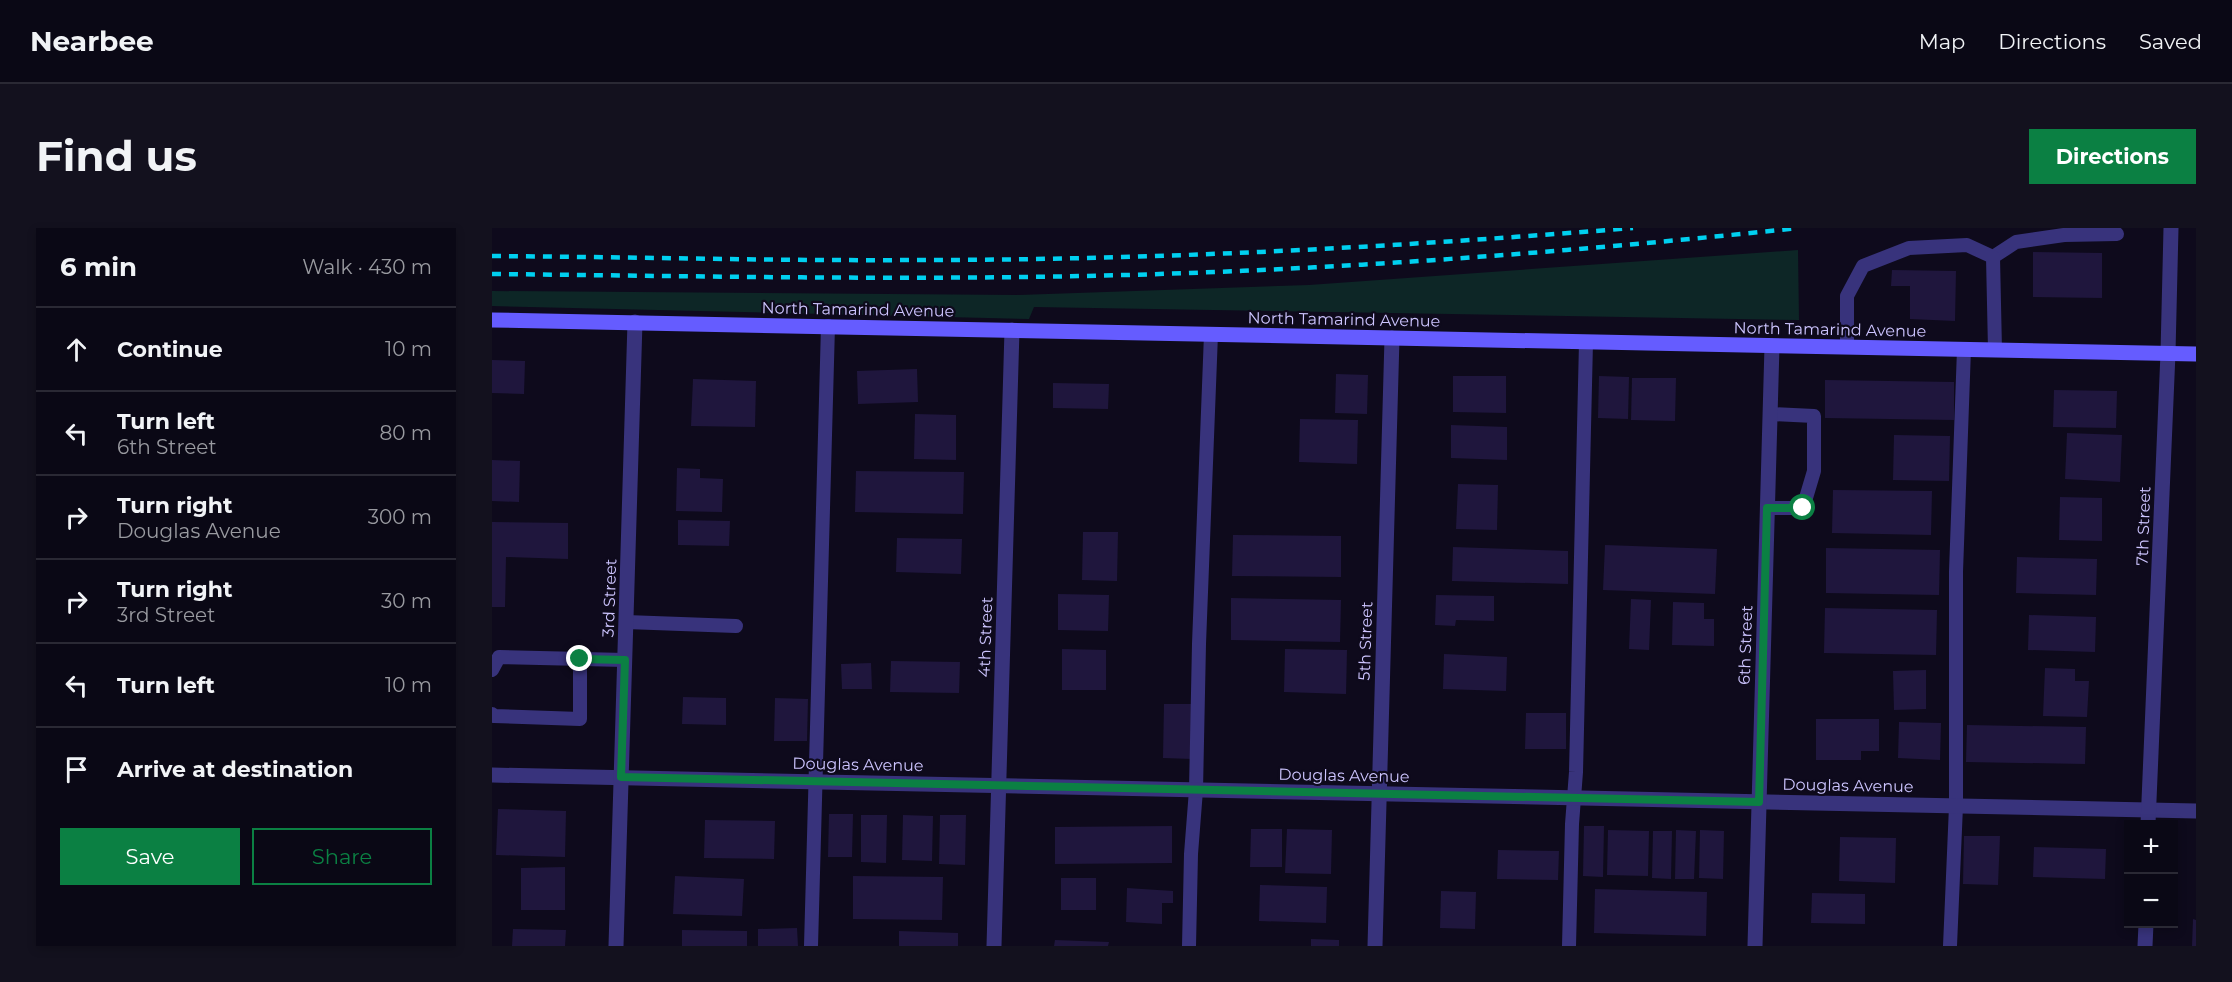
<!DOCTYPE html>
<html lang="en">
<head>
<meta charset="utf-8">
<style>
	body { margin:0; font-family:Montserrat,sans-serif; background:#13111e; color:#f1f3f6 }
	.controls { position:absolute; right:18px; bottom:18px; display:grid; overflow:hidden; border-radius:0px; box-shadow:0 3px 9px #0003 }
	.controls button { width:54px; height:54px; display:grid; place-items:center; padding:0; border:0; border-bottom:2px solid #2a2934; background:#0a0815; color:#f1f3f6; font:30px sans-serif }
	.stop { position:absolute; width:18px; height:18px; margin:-14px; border:4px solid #0b8043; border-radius:50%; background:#fff }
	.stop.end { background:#0b8043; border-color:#fff; box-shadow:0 2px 6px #0008 }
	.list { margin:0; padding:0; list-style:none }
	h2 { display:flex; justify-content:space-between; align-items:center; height:78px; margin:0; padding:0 24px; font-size:26px }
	h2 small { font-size:20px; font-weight:400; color:#999aa0 }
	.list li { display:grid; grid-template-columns:39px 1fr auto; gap:18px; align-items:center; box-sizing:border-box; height:84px; padding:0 24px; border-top:2px solid #2a2934 }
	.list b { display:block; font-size:22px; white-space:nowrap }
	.list p { margin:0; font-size:20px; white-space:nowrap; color:#999aa0 }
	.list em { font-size:20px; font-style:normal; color:#999aa0 }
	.actions { display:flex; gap:12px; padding:18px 24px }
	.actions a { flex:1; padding:14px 0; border:2px solid #0b8043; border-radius:0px; text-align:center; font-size:21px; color:#0b8043 }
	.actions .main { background:#0b8043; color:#fff }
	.icon { flex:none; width:33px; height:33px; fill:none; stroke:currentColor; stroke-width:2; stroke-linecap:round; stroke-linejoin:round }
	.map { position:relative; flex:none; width:1704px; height:718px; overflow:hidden; border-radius:0px }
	header { display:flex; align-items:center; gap:36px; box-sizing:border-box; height:84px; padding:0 30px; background:#0a0815; border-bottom:2px solid #2a2934 }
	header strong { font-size:28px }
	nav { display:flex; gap:33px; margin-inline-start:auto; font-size:21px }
	.intro { display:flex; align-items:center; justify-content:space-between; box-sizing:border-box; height:144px; padding:0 36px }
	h1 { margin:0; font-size:42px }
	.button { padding:15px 27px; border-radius:0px; background:#0b8043; color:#fff; font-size:21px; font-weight:700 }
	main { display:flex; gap:36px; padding:0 36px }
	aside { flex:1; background:#0a0815; border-radius:0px; box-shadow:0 3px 9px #0003 }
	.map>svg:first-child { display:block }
	.green { fill:#0d2626 }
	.building { fill:#1f163d }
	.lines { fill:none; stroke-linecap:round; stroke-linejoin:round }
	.lane { stroke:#38337c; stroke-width:14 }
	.street { stroke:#38337c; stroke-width:15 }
	.secondary { stroke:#655cff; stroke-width:15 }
	.rail { stroke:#00d0f0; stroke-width:4.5; stroke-dasharray:9 8; stroke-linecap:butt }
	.route { stroke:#0b8043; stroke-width:8 }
	.labels { text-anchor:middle; stroke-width:4.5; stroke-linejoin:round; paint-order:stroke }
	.street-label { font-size:16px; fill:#cdc5ff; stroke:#0e0a1c }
</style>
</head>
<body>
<header>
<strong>Nearbee</strong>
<nav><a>Map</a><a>Directions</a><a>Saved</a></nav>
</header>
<div class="intro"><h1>Find us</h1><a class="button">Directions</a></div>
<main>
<aside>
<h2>6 min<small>Walk · 430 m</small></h2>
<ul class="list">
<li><svg class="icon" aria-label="ahead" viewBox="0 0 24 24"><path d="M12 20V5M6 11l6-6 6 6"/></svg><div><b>Continue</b></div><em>10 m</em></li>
<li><svg class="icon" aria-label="left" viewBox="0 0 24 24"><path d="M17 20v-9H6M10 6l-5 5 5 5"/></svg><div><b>Turn left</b><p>6th Street</p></div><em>80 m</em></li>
<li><svg class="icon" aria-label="right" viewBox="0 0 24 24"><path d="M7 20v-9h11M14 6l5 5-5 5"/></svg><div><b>Turn right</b><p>Douglas Avenue</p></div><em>300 m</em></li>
<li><svg class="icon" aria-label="right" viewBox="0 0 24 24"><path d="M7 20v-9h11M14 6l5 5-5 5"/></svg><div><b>Turn right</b><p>3rd Street</p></div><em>30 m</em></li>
<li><svg class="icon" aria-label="left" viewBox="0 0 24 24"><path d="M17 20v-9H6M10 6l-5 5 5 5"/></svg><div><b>Turn left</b></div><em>10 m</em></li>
<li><svg class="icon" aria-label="arrive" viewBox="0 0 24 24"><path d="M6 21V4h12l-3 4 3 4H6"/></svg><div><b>Arrive at destination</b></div></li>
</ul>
<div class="actions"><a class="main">Save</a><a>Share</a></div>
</aside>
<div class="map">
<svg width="1704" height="718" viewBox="0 0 1704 718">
	<rect width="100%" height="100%" fill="#0e0a1c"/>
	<path class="green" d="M1306 22 1307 92 542 79 537 91 0 78V63L527 67 817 57Z"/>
	<g class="building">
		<path d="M1541 24 1610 25V70L1541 69Z"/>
		<path d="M1400 42 1464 43 1463 93 1418 91V58H1399Z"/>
		<path d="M0 132 33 133 32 166 0 165Z"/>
		<path d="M425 141 426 174 366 176 365 143Z"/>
		<path d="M844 146 876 147 875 186 843 185Z"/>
		<path d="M961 148H1014V185L961 184Z"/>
		<path d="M1107 148 1137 149 1136 191 1106 190Z"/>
		<path d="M1140 150H1184L1183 193 1139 192Z"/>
		<path d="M201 151 264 153 263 199 199 198Z"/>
		<path d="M1333 152 1462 154V192L1333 190Z"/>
		<path d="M561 155 617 156 616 181 561 180Z"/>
		<path d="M1562 162 1625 163 1624 200 1561 199Z"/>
		<path d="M423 186 464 187V232L422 231Z"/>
		<path d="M808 191 866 192 865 236 807 234Z"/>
		<path d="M959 197 1015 199V232L959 230Z"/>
		<path d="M1575 205 1630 207 1628 254 1573 251Z"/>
		<path d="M1402 207 1458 208 1457 253 1401 252Z"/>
		<path d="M0 232 28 233 27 274 0 273Z"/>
		<path d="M185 240 208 241V250L231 251 230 284 184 283Z"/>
		<path d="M364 243 472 244 471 286 363 284Z"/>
		<path d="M966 256 1006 257 1005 302 964 301Z"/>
		<path d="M1341 262 1440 263 1439 307 1340 305Z"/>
		<path d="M1568 269 1610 270V313L1567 312Z"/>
		<path d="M186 292 238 293 237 318 186 317Z"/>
		<path d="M0 294 76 295V331L14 329 13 379H0Z"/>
		<path d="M591 304H626L625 353 590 352Z"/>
		<path d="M741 307 849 308V349L740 348Z"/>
		<path d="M405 310 470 311 469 346 404 344Z"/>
		<path d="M1113 317 1225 321 1223 366 1111 362Z"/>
		<path d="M961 319 1076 323V356L960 353Z"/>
		<path d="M1334 320 1448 322 1447 367 1334 365Z"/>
		<path d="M1525 329 1605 331 1604 367 1524 365Z"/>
		<path d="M566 366 617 367 616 403 566 402Z"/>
		<path d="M944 367 1002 368V393L964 392 963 398 943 397Z"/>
		<path d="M739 370 849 372 848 414 739 412Z"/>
		<path d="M1139 371 1159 372 1157 422 1137 421Z"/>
		<path d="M1181 374 1212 375V391H1222V418L1180 417Z"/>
		<path d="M1333 380 1445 382 1444 427 1332 425Z"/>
		<path d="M1537 387 1604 389 1603 424 1536 422Z"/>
		<path d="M570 421 614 422V462H570Z"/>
		<path d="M793 421 855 422 854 466 792 464Z"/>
		<path d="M952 426 1015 429 1014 463 951 461Z"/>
		<path d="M399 433 468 434 467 465 398 464Z"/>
		<path d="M379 435 380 461H350L349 436Z"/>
		<path d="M1553 440 1583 441V453H1597L1595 489 1551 488Z"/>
		<path d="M1434 442V481L1402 482 1401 443Z"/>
		<path d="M191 469 234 470V497L190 496Z"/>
		<path d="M283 470 316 471 315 513H282Z"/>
		<path d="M672 476H701L700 531 671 530Z"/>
		<path d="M1034 485H1074V521H1033Z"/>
		<path d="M1324 491H1387V523H1369V532H1324Z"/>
		<path d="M1407 494 1449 495 1448 532 1406 530Z"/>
		<path d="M1475 497 1594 499 1593 536 1474 534Z"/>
		<path d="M6 581 74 583 73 629 4 627Z"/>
		<path d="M337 586H361L360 629H336Z"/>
		<path d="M369 587H395L394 635 369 634Z"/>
		<path d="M411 587 441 588 440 633 410 632Z"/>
		<path d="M448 587H474L473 637 447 636Z"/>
		<path d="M213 592 283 593 282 631 212 630Z"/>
		<path d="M680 598V635L563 636V599Z"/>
		<path d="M1092 598H1112L1111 649 1091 648Z"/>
		<path d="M759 601H790V639H758Z"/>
		<path d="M795 601 840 602 839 646 793 645Z"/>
		<path d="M1116 602 1157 603 1156 648 1115 647Z"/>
		<path d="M1184 602 1204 603 1202 651H1183Z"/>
		<path d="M1208 602 1232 603 1231 651 1207 650Z"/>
		<path d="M1161 603H1180L1179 651 1160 650Z"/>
		<path d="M1472 608H1508L1506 657 1471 656Z"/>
		<path d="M1348 609 1404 610 1403 655 1347 653Z"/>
		<path d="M1542 619 1614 621 1613 651 1541 649Z"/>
		<path d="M1006 622 1067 623 1066 652 1005 651Z"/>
		<path d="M73 639V682H29V640Z"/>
		<path d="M183 648 252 651 250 688 181 686Z"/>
		<path d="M361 648 451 649 450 692 361 691Z"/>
		<rect x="569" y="650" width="35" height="32"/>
		<path d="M768 657 835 659 834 695 767 693Z"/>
		<path d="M635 660 681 663V675H670V696L634 694Z"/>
		<path d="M1103 661 1215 664 1214 708 1102 705Z"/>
		<path d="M949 663 984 664 983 701 948 700Z"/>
		<path d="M1320 665 1373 666V696L1319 695Z"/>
		<path d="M1701 691 1704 692V718H1700Z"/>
		<path d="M305 700 306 718H266V701Z"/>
		<path d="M21 701 74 702 73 718H20Z"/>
		<path d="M190 702 255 703V718H190Z"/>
		<path d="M407 703 466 705V718H407Z"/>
		<path d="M819 711 847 712V718H819Z"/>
		<path d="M563 712 617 714 616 718H562Z"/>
	</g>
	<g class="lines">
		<g class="lane">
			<path d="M1501 29 1524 14 1572 7 1625 6"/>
			<path d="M1355 119V68L1371 38 1417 20 1475 17 1501 29 1503 122"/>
			<path d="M1276 280H1311L1322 243V188L1279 186"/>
			<path d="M134 394 244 398"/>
			<path d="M0 442 7 429 133 432"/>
			<path d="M0 486 2 488 88 491V431"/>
			<path d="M319 718 336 98"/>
			<path d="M697 718 699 626 704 562 707 416 719 106"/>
			<path d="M1077 718 1080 596 1084 544 1094 114"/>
			<path d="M1458 718 1464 578V344L1472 121"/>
		</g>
		<g class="street">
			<path d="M0 547 1704 583"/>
			<path d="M1656 596 1676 125 1679 0"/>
			<path d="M124 718 143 94"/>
			<path d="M502 718 520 102"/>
			<path d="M883 718 900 110"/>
			<path d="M1263 718 1280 118"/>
			<path d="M1653 718 1654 696"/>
		</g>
		<path class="secondary" d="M0 92 1704 126"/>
		<g class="rail">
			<path d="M0 28C143 29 287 33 430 32 667 32 904 19 1141 0"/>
			<path d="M0 46C197 48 395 52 592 48 831 43 1069 25 1307 0"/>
		</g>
	</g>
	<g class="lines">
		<path class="route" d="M88 431 133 432 129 549 1267 574 1275 280H1311"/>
	</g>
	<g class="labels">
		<g class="street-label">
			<text transform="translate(366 81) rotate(1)" y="6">North Tamarind Avenue</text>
			<text transform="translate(852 91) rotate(1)" y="6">North Tamarind Avenue</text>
			<text transform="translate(1338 101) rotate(1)" y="6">North Tamarind Avenue</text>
			<text transform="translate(1651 298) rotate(-88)" y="6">7th Street</text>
			<text transform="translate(117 370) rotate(-88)" y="6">3rd Street</text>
			<text transform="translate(493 409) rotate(-88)" y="6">4th Street</text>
			<text transform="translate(873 413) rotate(-88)" y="6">5th Street</text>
			<text transform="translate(1253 417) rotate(-88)" y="6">6th Street</text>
			<text transform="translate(366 536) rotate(1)" y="6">Douglas Avenue</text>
			<text transform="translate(852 547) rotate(1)" y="6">Douglas Avenue</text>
			<text transform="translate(1356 557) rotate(1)" y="6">Douglas Avenue</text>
		</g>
	</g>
</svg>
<div class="controls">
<button>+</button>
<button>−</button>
</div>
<div class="stop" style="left:1311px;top:280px"></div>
<div class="stop end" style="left:88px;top:431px"></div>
</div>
</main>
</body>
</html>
